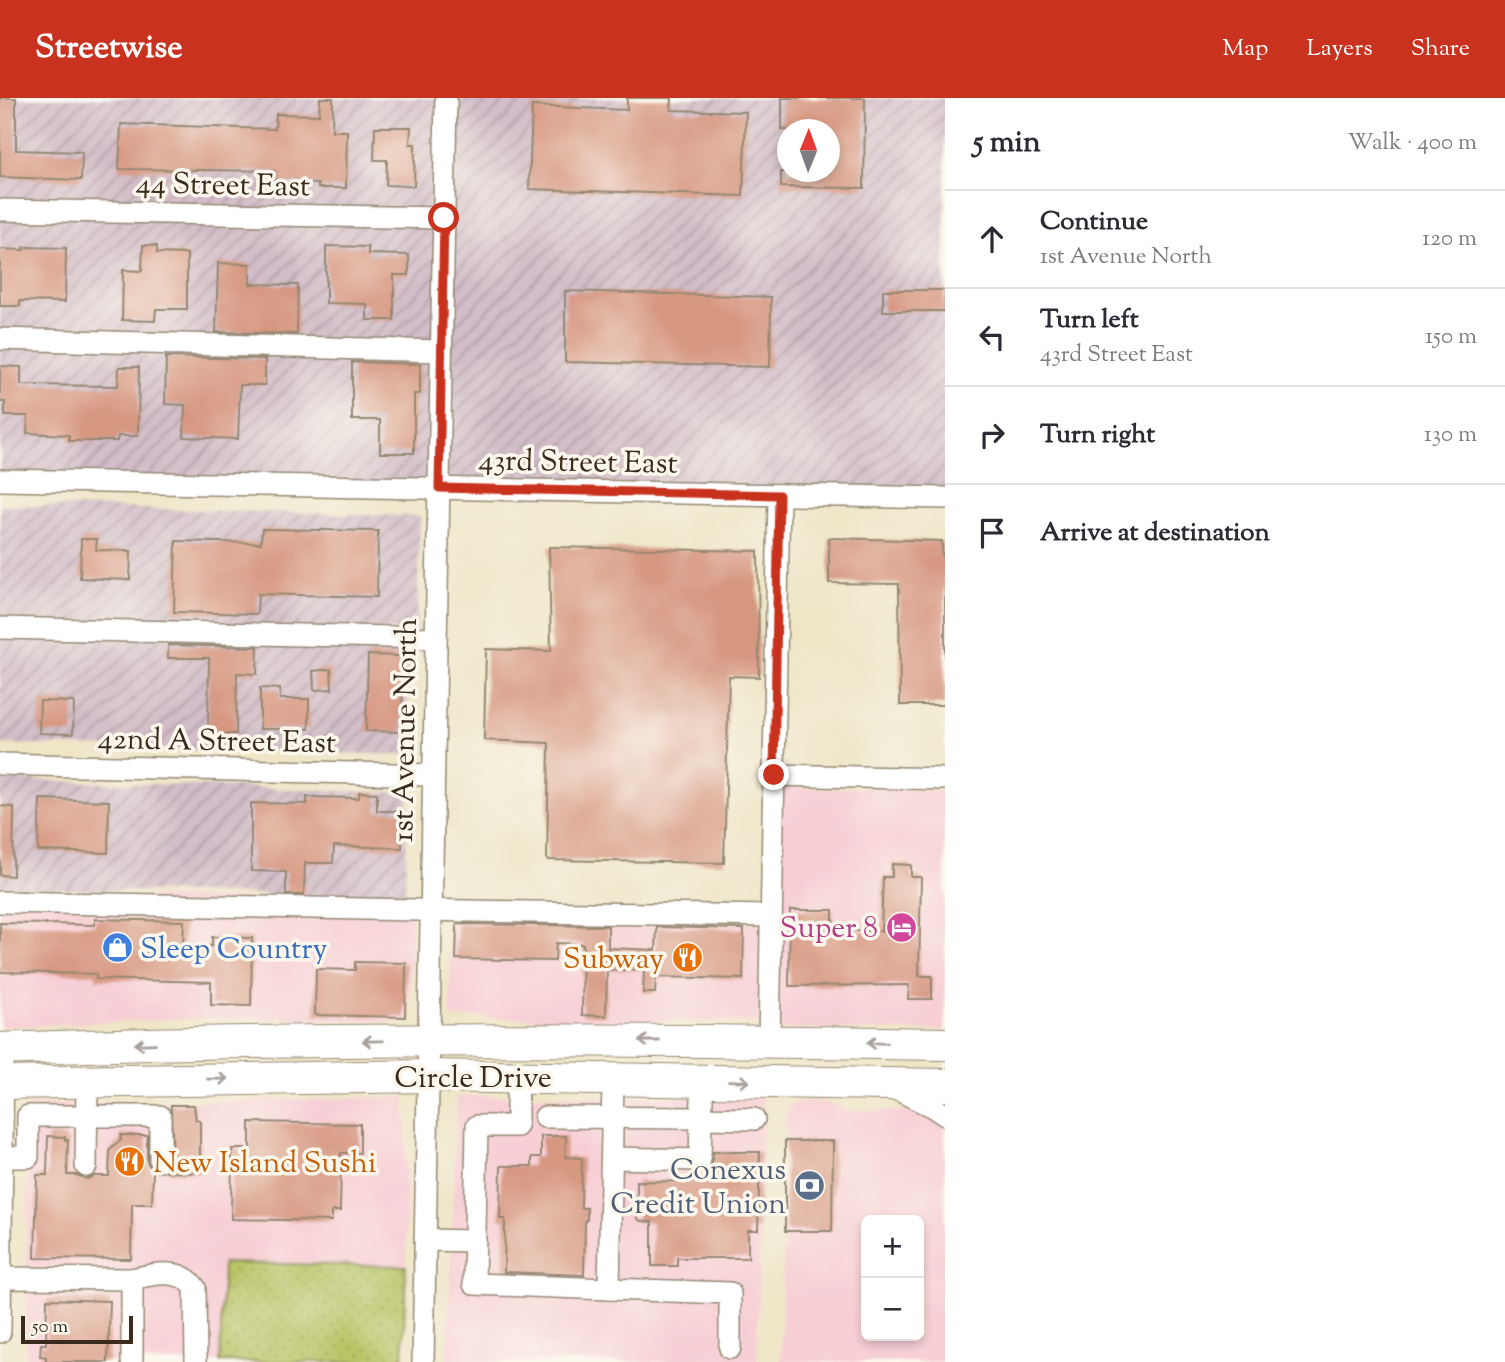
<!DOCTYPE html>
<html lang="en">
<head>
<meta charset="utf-8">
<style>
	body { margin:0; font-family:"Sorts Mill Goudy",serif; background:#f7f7f7; color:#2b2b33 }
	.controls { position:absolute; right:21px; bottom:21px; display:grid; overflow:hidden; border-radius:10px; box-shadow:0 4px 10px #0003 }
	.controls button { width:63px; height:63px; display:grid; place-items:center; padding:0; border:0; border-bottom:2px solid #e1e1e2; background:#fff; color:#2b2b33; font:35px sans-serif }
	.compass { position:absolute; left:777px; top:21px; width:63px; height:63px; border-radius:50%; background:#fff; box-shadow:0 4px 10px #0003; rotate:1deg }
	.scale { position:absolute; left:21px; bottom:18px; width:112px; box-sizing:border-box; padding-left:7px; border:4px solid #3b2a1e; border-top:0; font-size:19px; line-height:24px; white-space:nowrap; color:#3b2a1e; -webkit-text-stroke:5px #fbf7ec; paint-order:stroke }
	.stop { position:absolute; width:21px; height:21px; margin:-16px; border:5px solid #c8321e; border-radius:50%; background:#fff }
	.stop.end { background:#c8321e; border-color:#fff; box-shadow:0 2px 7px #0008 }
	.list { margin:0; padding:0; list-style:none }
	h2 { display:flex; justify-content:space-between; align-items:center; height:91px; margin:0; padding:0 28px; font-size:30px }
	h2 small { font-size:23px; font-weight:400; color:#7c7c81 }
	.list li { display:grid; grid-template-columns:46px 1fr auto; gap:21px; align-items:center; box-sizing:border-box; height:98px; padding:0 28px; border-top:2px solid #e1e1e2 }
	.list b { display:block; font-size:26px; white-space:nowrap }
	.list p { margin:0; font-size:23px; white-space:nowrap; color:#7c7c81 }
	.list em { font-size:23px; font-style:normal; color:#7c7c81 }
	.icon { flex:none; width:38px; height:38px; fill:none; stroke:currentColor; stroke-width:2; stroke-linecap:round; stroke-linejoin:round }
	.map { position:relative; flex:none; width:945px; height:1264px; overflow:hidden }
	header { display:flex; align-items:center; gap:42px; box-sizing:border-box; height:98px; padding:0 35px; background:#c8321e; color:#fff }
	header strong { font-size:33px }
	nav { display:flex; gap:38px; margin-inline-start:auto; font-size:24px }
	main { display:flex }
	aside { flex:1; background:#fff }
	.map>svg:first-child { display:block }
	.built { fill:#f7cfd5; fill-rule:evenodd }
	.industrial { fill:url(#industrial-furrows); fill-rule:evenodd }
	.grass { fill:url(#grass-dots); stroke:#7a7842; stroke-width:2 }
	.building { fill:#d79882 }
	.lines { fill:none; stroke-linecap:round; stroke-linejoin:round }
	.minor-casing { stroke:#958873; stroke-width:24 }
	.highway-casing { stroke:#958873; stroke-width:34 }
	.minor { stroke:#fff; stroke-width:21 }
	.highway { stroke:#fff; stroke-width:32 }
	.oneway { stroke:#a79f9a }
	.route { stroke:#c8321e; stroke-width:9 }
	.labels { text-anchor:middle; stroke-width:7; stroke-linejoin:round; paint-order:stroke }
	.street-label { font-size:30px; fill:#3b2a1e; stroke:#fbf7ec }
	.hotel-label { font-size:30px; fill:#b23c85; stroke:#fbf7ec; text-anchor:end }
	.shop-label { font-size:30px; fill:#366cbe; stroke:#fbf7ec; text-anchor:start }
	.food-label { font-size:30px; fill:#c56008; stroke:#fbf7ec; text-anchor:end }
	.service-label { font-size:30px; fill:#4e5e75; stroke:#fbf7ec; text-anchor:end }
</style>
</head>
<body>
<header>
<strong>Streetwise</strong>
<nav><a>Map</a><a>Layers</a><a>Share</a></nav>
</header>
<main>
<div class="map">
<svg width="945" height="1264" viewBox="0 0 945 1264">
	<defs>
		<pattern id="industrial-furrows" width="10" height="10" patternUnits="userSpaceOnUse" patternTransform="scale(1.75)"><rect width="10" height="10" fill="#d2bdc8"/><path d="M-1 1l2-2M0 10L10 0M9 11l2-2" fill="none" stroke="#ac9aa2"/></pattern>
		<pattern id="grass-dots" width="8" height="8" patternUnits="userSpaceOnUse" patternTransform="scale(1.75)"><rect width="8" height="8" fill="#b9c567"/><path d="M2 2h.1M6 6h.1" fill="none" stroke="#a0a959" stroke-width="1.8" stroke-linecap="round"/></pattern>
	</defs>
	<rect width="100%" height="100%" fill="#fbf7ec"/>
	<filter id="ink" filterUnits="userSpaceOnUse"><feTurbulence type="fractalNoise" baseFrequency=".0143" numOctaves="2"/><feDisplacementMap in="SourceGraphic" scale="14" xChannelSelector="R" yChannelSelector="G"/><feConvolveMatrix kernelMatrix="1 2 1 2 8 2 1 2 1" color-interpolation-filters="sRGB"/></filter>
	<filter id="wash" filterUnits="userSpaceOnUse"><feTurbulence type="fractalNoise" baseFrequency=".00686" numOctaves="4" result="noise"/><feDisplacementMap in="SourceGraphic" scale="28" xChannelSelector="R" yChannelSelector="G"/><feGaussianBlur stdDeviation="1.57" result="paint"/><feColorMatrix in="noise" values="0 0 0 0 0 0 0 0 0 0 0 0 0 0 0 0 0 1.4 0 .05"/><feComposite in="paint" operator="in"/></filter>
	<g filter="url(#wash)">
		<rect width="100%" height="100%" fill="#efe6c8"/>
		<g class="built">
			<path d="M781 689 945 691V933L777 931Z"/>
			<path d="M0 795 412 805 409 924 207 920 0 929Z"/>
			<path d="M451 819 762 825 759 925 450 919Z"/>
			<path d="M457 998 763 999 757 1264H447Z"/>
			<path d="M406 999V1168L224 1165 220 1264H26L27 1007Z"/>
			<path d="M819 1002 848 1012 945 1014V1264H781L785 1019 793 1006ZM866 1122H919V1238H866Z"/>
		</g>
		<g class="industrial">
			<path d="M0 0H945V400L0 382ZM788 32H830V74H788Z"/>
			<path d="M0 407 420 418 417 533 0 522Z"/>
			<path d="M0 535 409 546 406 657 0 646Z"/>
			<path d="M0 681 408 695 405 801 0 789Z"/>
		</g>
		<path class="grass" d="M223 1165 406 1168 403 1264H220Z"/>
		<g id="blocks">
			<g class="building">
				<path d="M0 0H16V52L82 54 81 82 0 79Z"/>
				<path d="M320 0H333L332 33H347L346 90H318V86L275 85V73L119 71 121 26 275 31 276 16 319 17Z"/>
				<path d="M627 0H672L671 12 746 14 743 98 529 91 532 8 627 12Z"/>
				<path d="M782 0H865L864 90 781 89V74H830V32H782Z"/>
				<path d="M375 29H411L410 46H415L414 88 386 87 387 62H374Z"/>
				<path d="M143 147 157 148V155L187 156V211H156L155 223 122 222 123 172 142 173Z"/>
				<path d="M326 148 368 149V156L409 157V177H394V222H367V206L326 205Z"/>
				<path d="M24 149 66 150 65 204 20 203V208H0V151L24 152Z"/>
				<path d="M218 165 250 166V186L298 187 297 236 216 234Z"/>
				<rect x="883" y="192" width="62" height="21"/>
				<path d="M565 193 771 199 770 269 565 264Z"/>
				<path d="M166 259 265 261V287H240L238 341 184 339 185 307 165 306Z"/>
				<path d="M352 264 420 266V296H414V355H380V322H352Z"/>
				<path d="M0 268 21 269V287L118 288 119 269H139L138 338H118L117 343H69V337L27 335 28 318H5V304H0Z"/>
				<path d="M262 431 378 433 377 499 258 496 257 516 174 514 176 443 261 445Z"/>
				<path d="M829 440 942 443V457H945V607H900L899 486 829 485Z"/>
				<path d="M81 441H97L96 452 131 453 130 482 80 480Z"/>
				<path d="M549 449 758 453 759 579 729 578 724 765 547 762 549 645 484 642 486 551 551 553Z"/>
				<path d="M168 547 258 549 257 576 237 575 236 636H208L209 560H168Z"/>
				<path d="M368 557 403 558 402 634 366 633Z"/>
				<path d="M331 571 332 591 314 592 313 573Z"/>
				<path d="M260 590 280 591V601H309V631H260Z"/>
				<path d="M40 603 74 604 73 636 39 635Z"/>
				<path d="M359 694 377 695V713H402V750L334 748 333 765H305L304 797H286V774L251 773V705L307 706V699L359 700Z"/>
				<path d="M40 701 109 703 108 755 38 753Z"/>
				<path d="M0 708 14 709 13 778 0 777Z"/>
				<path d="M892 766 911 767V779H921L919 878H932V901H908L909 887 789 888 790 812H833V833H881L883 779H892Z"/>
				<path d="M95 821 184 823 183 848H212V839L252 840 251 908 211 907V884L96 881V876L0 874V825L95 827Z"/>
				<path d="M457 826 608 828V850L656 852 657 829 744 831 743 881 656 879 655 895H643L644 872H607L606 918 582 917 583 846 556 845 555 863 456 861Z"/>
				<path d="M355 864 406 865 405 919 315 917 316 871 355 872Z"/>
				<path d="M171 1007H194L196 1022 200 1023V1075L167 1074 173 1063Z"/>
				<path d="M250 1024 360 1026V1055H341L340 1113H332V1123L231 1121 232 1051H250Z"/>
				<path d="M120 1037H147V1064L153 1074 152 1106H132L131 1161 35 1160 37 1077H47L48 1038 65 1039V1042H68L67 1077H77L87 1081 94 1078H109L110 1052 121 1042Z"/>
				<path d="M541 1038H566L565 1059 582 1060 581 1110H587V1122H585L584 1177 504 1174 505 1121H500L501 1068H532V1059H541Z"/>
				<path d="M785 1043H833L832 1133H785Z"/>
				<path d="M713 1054H760L758 1132H748V1160H677V1168H652V1124L641 1123 637 1120V1083L711 1084Z"/>
				<path d="M47 1201 110 1203 108 1264H46V1259L40 1258 41 1246H46Z"/>
			</g>
		</g>
	</g>
	<g filter="url(#ink)">
		<use href="#blocks" fill-opacity="0" stroke="#958873" stroke-width="2"/>
		<g class="lines">
			<defs>
				<g id="minor">
					<path d="M0 112 444 120"/>
					<path d="M0 241 441 253"/>
					<path d="M0 382 945 400"/>
					<path d="M0 530 435 540"/>
					<path d="M0 666 433 677"/>
					<path d="M774 677 945 681"/>
					<path d="M0 804C257 811 514 813 771 818"/>
					<path d="M769 943 779 397"/>
					<path d="M517 979V1028H477L474 1186 609 1191 613 981"/>
					<path d="M894 990 933 1009 945 1017"/>
					<path d="M545 1019 701 1020 703 982"/>
					<path d="M2 1059H28V1018H160V1063"/>
					<path d="M612 1060 700 1062 701 1020 754 1021"/>
					<path d="M86 1068 87 983"/>
					<path d="M425 1142 475 1143"/>
					<path d="M1 1180 132 1181V1264"/>
					<path d="M132 1181C152 1176 182 1169 195 1190L196 1264"/>
					<path d="M609 1191 730 1195V1250"/>
					<path d="M0 1234 3 951"/>
					<path d="M423 1264 446 0"/>
				</g>
				<g id="highway">
					<path d="M0 951C65 949 130 946 195 945 445 940 695 942 945 946"/>
					<path d="M0 985 428 978 945 987"/>
				</g>
			</defs>
			<use href="#minor" class="minor-casing"/>
			<use href="#highway" class="highway-casing"/>
			<use href="#minor" class="minor"/>
			<use href="#highway" class="highway"/>
		</g>
		<defs><path id="oneway-shaft" d="M-6 0H5M1.5-3L5.5 0L1.5 3" fill="none" stroke-width="1.6" stroke-linecap="round" stroke-linejoin="round" transform="scale(1.75)"/></defs>
		<g class="oneway">
			<use href="#oneway-shaft" transform="translate(373 943) rotate(179)"/>
			<use href="#oneway-shaft" transform="translate(649 943) rotate(-180)"/>
			<use href="#oneway-shaft" transform="translate(877 945) rotate(-179)"/>
			<use href="#oneway-shaft" transform="translate(145 946) rotate(178)"/>
			<use href="#oneway-shaft" transform="translate(218 981) rotate(-1)"/>
			<use href="#oneway-shaft" transform="translate(739 983) rotate(2)"/>
		</g>
	</g>
	<g class="lines" filter="url(#ink)">
		<path class="route" d="M444 120 439 390 779 397 774 677"/>
	</g>
	<defs>
		<symbol id="hotel-disc" viewBox="-11 -11 22 22"><circle r="9.5" fill="#d1479c" stroke="#fbf7ec"/><path d="M-6-4.5h1.5V1H6V5H4.5V3h-9V5H-6ZM-4 0a1.8 1.8 0 1 1 3.6 0ZM.5 0V-2.5h3Q6-2.5 6 0Z" fill="#fff"/></symbol>
		<symbol id="shop-disc" viewBox="-11 -11 22 22"><circle r="9.5" fill="#3f7fe0" stroke="#fbf7ec"/><path d="M-5-2.5h2.3a2.7 3.5 0 0 1 5.4 0H5L5.5 6h-11ZM-1.5-2.5h3a1.5 2.3 0 0 0-3 0Z" fill="#fff"/></symbol>
		<symbol id="restaurant-disc" viewBox="-11 -11 22 22"><circle r="9.5" fill="#e8710a" stroke="#fbf7ec"/><path d="M-5-6h1v4h1v-4h1v4h1v-4h1v5L-1.5 .5V6h-2V.5L-5-1ZM5-6V6H3V1.5H1.5Q1.5-4 5-6Z" fill="#fff"/></symbol>
		<symbol id="bank-disc" viewBox="-11 -11 22 22"><circle r="9.5" fill="#5c6f8a" stroke="#fbf7ec"/><path d="M-6-4H6V4H-6ZM0-2.3a2.3 2.3 0 1 0 0 4.6a2.3 2.3 0 1 0 0-4.6Z" fill="#fff"/></symbol>
	</defs>
	<g fill-rule="evenodd">
		<use href="#hotel-disc" x="884" y="812" width="35" height="35"/>
		<use href="#shop-disc" x="100" y="832" width="35" height="35"/>
		<use href="#restaurant-disc" x="670" y="842" width="35" height="35"/>
		<use href="#restaurant-disc" x="112" y="1046" width="35" height="35"/>
		<use href="#bank-disc" x="792" y="1070" width="35" height="35"/>
	</g>
	<g class="labels">
		<g class="street-label">
			<text transform="translate(223 86) rotate(1)" y="10">44 Street East</text>
			<text transform="translate(578 363) rotate(1)" y="10">43rd Street East</text>
			<text transform="translate(404 632) rotate(-89)" y="10">1st Avenue North</text>
			<text transform="translate(217 642) rotate(1)" y="10">42nd A Street East</text>
			<text x="473" y="989">Circle Drive</text>
		</g>
		<g class="hotel-label">
			<text x="878" y="839">Super 8</text>
		</g>
		<g class="shop-label">
			<text x="140" y="860">Sleep Country</text>
		</g>
		<g class="food-label">
			<text x="664" y="870">Subway</text>
			<text x="153" y="1074" text-anchor="start">New Island Sushi</text>
		</g>
		<g class="service-label">
			<text x="786" y="1081">Conexus<tspan x="786" dy="34">Credit Union</tspan></text>
		</g>
	</g>
</svg>
<div class="controls">
<button>+</button>
<button>−</button>
</div>
<svg class="compass" viewBox="-18 -18 36 36"><path d="M0-13l5 13h-10z" fill="#e53935"/><path d="M0 13l5-13h-10z" fill="#7c7c81"/></svg>
<div class="scale">50 m</div>
<div class="stop" style="left:444px;top:120px"></div>
<div class="stop end" style="left:774px;top:677px"></div>
</div>
<aside>
<h2>5 min<small>Walk · 400 m</small></h2>
<ul class="list">
<li><svg class="icon" aria-label="ahead" viewBox="0 0 24 24"><path d="M12 20V5M6 11l6-6 6 6"/></svg><div><b>Continue</b><p>1st Avenue North</p></div><em>120 m</em></li>
<li><svg class="icon" aria-label="left" viewBox="0 0 24 24"><path d="M17 20v-9H6M10 6l-5 5 5 5"/></svg><div><b>Turn left</b><p>43rd Street East</p></div><em>150 m</em></li>
<li><svg class="icon" aria-label="right" viewBox="0 0 24 24"><path d="M7 20v-9h11M14 6l5 5-5 5"/></svg><div><b>Turn right</b></div><em>130 m</em></li>
<li><svg class="icon" aria-label="arrive" viewBox="0 0 24 24"><path d="M6 21V4h12l-3 4 3 4H6"/></svg><div><b>Arrive at destination</b></div></li>
</ul>
</aside>
</main>
</body>
</html>
